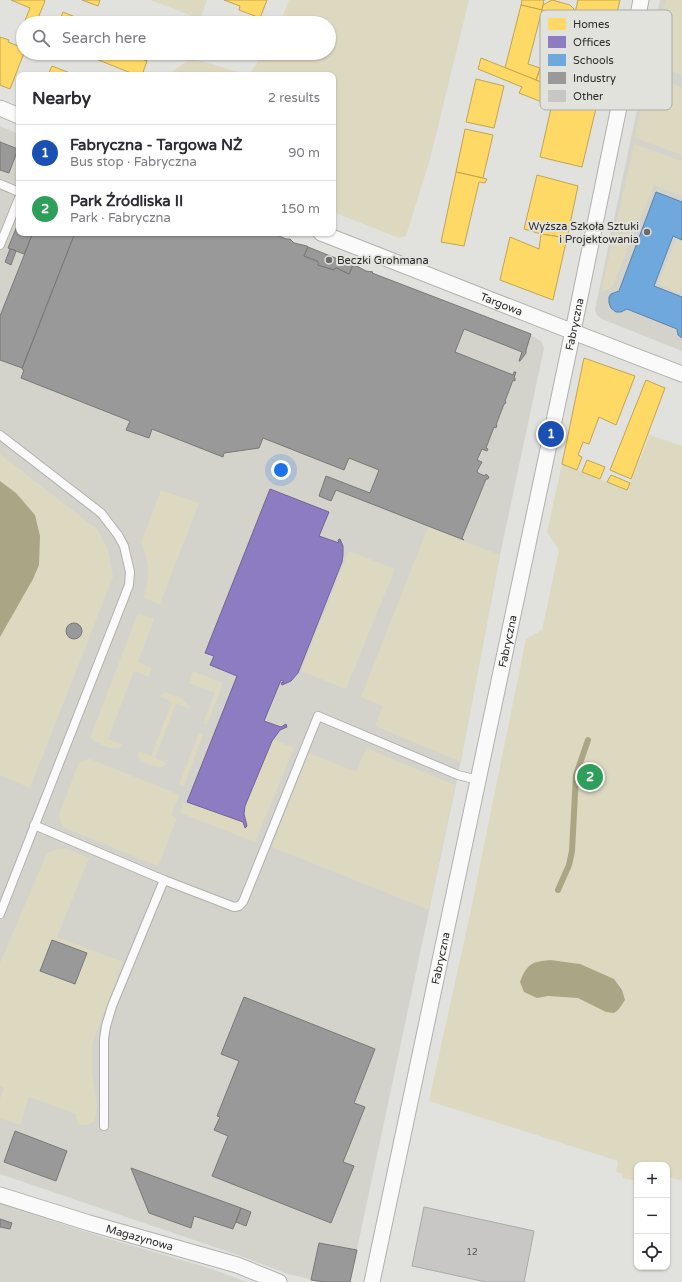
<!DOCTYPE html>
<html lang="en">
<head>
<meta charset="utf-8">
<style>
	body { margin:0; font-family:"Varela Round",sans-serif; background:#f7f7f7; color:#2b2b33 }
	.controls { position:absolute; right:12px; bottom:12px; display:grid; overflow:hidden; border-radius:8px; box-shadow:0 1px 3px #0004 }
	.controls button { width:36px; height:36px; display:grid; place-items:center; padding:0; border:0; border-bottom:1px solid #e1e1e2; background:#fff; color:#2b2b33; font:20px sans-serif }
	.you { position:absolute; left:281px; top:470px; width:14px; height:14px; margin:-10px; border:3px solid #fff; border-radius:50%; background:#1a73e8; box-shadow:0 0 0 6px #1a73e833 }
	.badge { display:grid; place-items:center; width:26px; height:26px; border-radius:50%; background:#d93025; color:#fff; font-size:13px; font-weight:700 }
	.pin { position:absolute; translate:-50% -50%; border:2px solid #fff; box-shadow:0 1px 4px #0006 }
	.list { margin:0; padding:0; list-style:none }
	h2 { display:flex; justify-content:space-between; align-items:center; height:52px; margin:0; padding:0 16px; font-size:17px }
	h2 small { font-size:13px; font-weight:400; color:#7c7c81 }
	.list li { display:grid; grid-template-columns:26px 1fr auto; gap:12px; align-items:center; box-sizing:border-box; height:56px; padding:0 16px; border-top:1px solid #e1e1e2 }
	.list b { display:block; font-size:15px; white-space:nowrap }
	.list p { margin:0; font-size:13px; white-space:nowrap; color:#7c7c81 }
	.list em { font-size:13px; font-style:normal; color:#7c7c81 }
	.icon { flex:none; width:22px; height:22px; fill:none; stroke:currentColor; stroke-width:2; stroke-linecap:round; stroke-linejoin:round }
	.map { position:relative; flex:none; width:682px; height:1282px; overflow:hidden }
	.search { position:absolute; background:#fff; box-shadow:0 1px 3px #0004; left:16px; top:16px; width:320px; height:44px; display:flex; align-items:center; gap:10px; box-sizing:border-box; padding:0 14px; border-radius:22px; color:#7c7c81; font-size:15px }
	.panel { position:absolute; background:#fff; box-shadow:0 1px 3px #0004; left:16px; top:72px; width:320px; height:164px; border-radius:8px }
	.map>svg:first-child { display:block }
	.built { fill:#d3d2cb }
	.green { fill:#ddd9c1 }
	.water { fill:#aaa584 }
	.homes { fill:#ffd966; stroke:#c0a554 }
	.offices { fill:#8e7cc3; stroke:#716495 }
	.schools { fill:#6fa8dc; stroke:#5b82a6 }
	.industry { fill:#999; stroke:#787877 }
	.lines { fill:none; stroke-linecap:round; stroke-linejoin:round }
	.stream { stroke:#aaa584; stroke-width:6 }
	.building { fill:#c8c7c5; stroke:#a9a9a8 }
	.service-casing { stroke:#b0b0ae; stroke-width:10 }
	.minor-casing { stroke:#b0b0ae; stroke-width:17 }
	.service { stroke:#fafafa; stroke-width:8 }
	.minor { stroke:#fafafa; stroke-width:15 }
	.poi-dot { fill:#6b6b68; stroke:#e2e2dd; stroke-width:1.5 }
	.labels { text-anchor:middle; stroke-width:4; stroke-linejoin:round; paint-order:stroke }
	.number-label { font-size:9px; fill:#545452 }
	.poi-label { font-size:11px; fill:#2c2b29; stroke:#e2e2dd; text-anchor:end }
	.street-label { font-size:11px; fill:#2c2b29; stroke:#e2e2dd }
	.key { fill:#e2e2dd; stroke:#ababa7; stroke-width:1 }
	.key-label { font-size:11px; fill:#2c2b29 }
</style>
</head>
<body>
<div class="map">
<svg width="682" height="1282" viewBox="0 0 682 1282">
	<rect width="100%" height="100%" fill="#e1e1de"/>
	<g class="built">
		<path d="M660 0H682V351L602 319 597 315 595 310Z"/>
		<path d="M0 126 19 134V233H271L534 337 541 341 543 345 544 348 500 555 458 775 350 1282H323L288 1274 241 1256 0 1174Z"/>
		<path d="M0 1204 99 1236 209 1268 247 1282H0Z"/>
	</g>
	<g class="green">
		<path d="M150 0H207L200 19Z"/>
		<path d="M289 0H469L430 159 406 236 399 238 333 212V75H174L171 72 191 59 212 64 249 75 264 53H329V23H280Z"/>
		<path d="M666 0H682V75L652 64Z"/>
		<path d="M648 73 682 87V155L635 138Z"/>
		<path d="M634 144 682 161V196L654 185 613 286 601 293Z"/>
		<path d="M676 239 682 241V286L679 293 658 284Z"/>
		<path d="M650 435 682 446V1181L667 1176V1165H637V1181L623 1178 622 1174 616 1172 618 1161 429 1101 470 914 526 639 542 630 559 550 547 532 562 464 627 490Z"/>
		<path d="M0 454 98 530 108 549 113 577 30 788 0 775Z"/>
		<path d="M161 490 199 503 160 604 143 598C150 581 150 559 141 543Z"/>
		<path d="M428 527 500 555 461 762 375 726 383 706 361 697Z"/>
		<path d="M349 551 395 569 346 689 301 671Z"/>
		<path d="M138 613 154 619 138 662 152 668 148 677 134 671 108 739 123 745C115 753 98 744 90 738Z"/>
		<path d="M193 671 223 683 207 725 203 723 215 693 189 683Z"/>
		<path d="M164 693H167C176 696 188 698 190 709L176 704 155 758 167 763C160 772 148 763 140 760L138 756V751L151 756 172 702 159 696Z"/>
		<path d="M199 733 203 735 184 786 179 784Z"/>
		<path d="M272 739 294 748 255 842 180 813 183 803 186 804 187 802 243 822 245 827 247 826 244 814 245 806Z"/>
		<path d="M366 748 455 785 429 910 272 847 309 753 356 772Z"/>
		<path d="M90 759 180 795 171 815 177 818 158 866 72 831 62 826 59 814 79 762Z"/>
		<path d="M58 849H68L89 858 57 937 123 962 92 1044V1074L97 1106 95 1120 92 1123 87 1125H81L77 1123 76 1114 29 1097 20 1125 0 1118V1099L4 1088 0 1086V963L47 853Z"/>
	</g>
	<g class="water">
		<path d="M0 481 16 493 35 515 40 536 39 565 33 579 0 637Z"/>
		<path d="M550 960 580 964 614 979 622 990 625 1000 619 1009 614 1013 606 1012 578 998 548 996 537 998 524 992 520 982C527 964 531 962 550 960Z"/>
	</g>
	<g class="homes">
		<path d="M11 0H44L45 1 36 23H24L30 8Z"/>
		<path d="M82 0H100L98 6Z"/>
		<path d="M224 0H267L260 18 239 10 240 6Z"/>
		<path d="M522 0H544L542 10 521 5Z"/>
		<path d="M552 0 570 5 576 11 573 21 542 10 543 5Z"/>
		<path d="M578 0H620L611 38 591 30 593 25 573 21Z"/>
		<path d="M521 5 542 10 528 64 540 68 536 80 505 68Z"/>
		<path d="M63 12 90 23H59Z"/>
		<path d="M170 17 187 23H168Z"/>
		<path d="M0 37 9 40 8 42 23 48V53H24L10 89 0 85Z"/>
		<path d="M81 53H127L147 61 142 75H136Z"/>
		<path d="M481 58 551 86 548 98 542 102 519 93 522 87 478 69Z"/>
		<path d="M52 66 75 75H48Z"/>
		<path d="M540 70 551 74 552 76 550 85 536 80Z"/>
		<path d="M476 79 504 86 494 128 466 122Z"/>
		<path d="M551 86 597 104 582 167 540 157 552 104 548 98Z"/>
		<path d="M465 129 493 135 483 178 456 172Z"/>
		<path d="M456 172 487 179 485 183 479 182 464 246 441 242Z"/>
		<path d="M537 175 578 186 567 238 541 234 524 229Z"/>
		<path d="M541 234 567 238 553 300 500 280 510 237 539 249Z"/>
		<path d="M584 358 635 376 616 425 599 417 589 444 583 442 578 455 582 457 577 470 562 464Z"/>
		<path d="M646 380 665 388 631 479 610 470Z"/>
		<path d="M587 460 605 467 600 479 582 472Z"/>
		<path d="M611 475 630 483 627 490 607 482Z"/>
	</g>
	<path class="offices" d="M270 489 329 512 319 536 339 543 338 540 340 539 343 546V555L342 562 298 673 291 681 282 685 281 683 284 682 281 680 264 721 281 727 286 724 287 727 280 730 272 741 245 806 244 814 247 826 245 828 243 822 187 802 237 676 210 665 214 656 205 653Z"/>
	<path class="schools" d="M656 192 682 202V240L673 236 654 286 682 297V338L678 335 677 329 627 309 621 312H616L611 308 609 303V297L611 294 619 291Z"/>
	<g class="industry">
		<path d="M0 142 18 149 9 173 0 170Z"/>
		<path d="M17 226 19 227V233H33L24 254 8 248Z"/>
		<path d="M33 233H75L22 368 0 360V316Z"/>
		<path d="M75 233H272L286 239H290L294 243 307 246 308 247 304 256 317 261 319 263 318 265 334 270 335 268H337L349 274 353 265H355L366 271 373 272 372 273 531 334 526 350V353L520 361H519L522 352 464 329 455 352 513 375 514 372H516L514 378H515V381L513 380 505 401 506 402 505 404H504L496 425H497L496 428 494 427 486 448 488 449 487 451 482 449 477 460 482 462 477 471 478 473 485 476 486 474 489 477 488 479H486L462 538 464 540 336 490 331 501 319 496 326 476 370 493 379 470 349 458 344 470 263 438 259 448 224 453 223 457 152 429 149 438 126 430 130 421 21 378 24 370 22 369Z"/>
		<path d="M308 247 353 265 349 274 337 268H335L334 270 318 265 319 263 317 261 304 256Z"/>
		<path d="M10 249 16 251 11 265 5 262Z"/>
		<circle cx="74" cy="631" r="8"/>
		<path d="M52 940 87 953 75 984 40 971Z"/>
		<path d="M244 997 375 1049 354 1103 365 1107 343 1162 354 1166 331 1223 212 1176 228 1136 214 1130 220 1117 217 1116 239 1061 221 1054Z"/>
		<path d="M15 1131 67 1151 56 1181 4 1162Z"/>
		<path d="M131 1168 241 1208 233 1229 194 1216 191 1228 149 1213Z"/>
		<path d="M241 1208 251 1212 246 1226 236 1222Z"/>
		<path d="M0 1219 12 1223 10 1229 0 1227Z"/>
		<path d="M319 1243 357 1250 350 1282H323L311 1280Z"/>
	</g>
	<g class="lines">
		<path class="stream" d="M558 890 569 865 572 851 576 775 588 740"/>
	</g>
	<path class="building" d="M424 1207 534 1231 524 1282H486L412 1266Z"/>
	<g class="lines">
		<defs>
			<g id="service">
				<path d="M0 184 19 192"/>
				<path d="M0 245 19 198"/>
				<path d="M0 435 101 513 118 535 124 546 130 572 129 585 124 598 0 914"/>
				<path d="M34 825 164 880 112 1006 106 1026 104 1039V1126"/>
				<path d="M164 880 234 907 239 906 243 902 318 716 458 775 478 780"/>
			</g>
			<g id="minor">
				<path d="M0 108 19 116"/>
				<path id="s1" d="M321 233C442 280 561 328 682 374"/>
				<path id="s2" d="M0 1195 89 1223 237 1265 279 1282"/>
				<path id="s3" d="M372 1282 573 331 641 0"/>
			</g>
		</defs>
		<use href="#service" class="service-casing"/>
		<use href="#minor" class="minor-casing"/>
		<use href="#service" class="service"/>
		<use href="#minor" class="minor"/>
	</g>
	<g class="poi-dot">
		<circle cx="647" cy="232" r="4"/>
		<circle cx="329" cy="260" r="4"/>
	</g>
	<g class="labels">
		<g class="number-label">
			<text x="472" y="1255">12</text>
		</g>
		<g class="poi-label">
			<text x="639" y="230">Wyższa Szkoła Sztuki<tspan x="639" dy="13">i Projektowania</tspan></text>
			<text x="337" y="264" text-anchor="start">Beczki Grohmana</text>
		</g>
		<g class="street-label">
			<text dy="4" stroke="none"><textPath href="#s1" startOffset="194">Targowa</textPath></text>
			<text dy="4" stroke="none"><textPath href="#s3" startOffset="979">Fabryczna</textPath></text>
			<text dy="4" stroke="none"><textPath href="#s3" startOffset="655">Fabryczna</textPath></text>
			<text dy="4" stroke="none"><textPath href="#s3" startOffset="331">Fabryczna</textPath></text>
			<text dy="4" stroke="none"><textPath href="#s2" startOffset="146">Magazynowa</textPath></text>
		</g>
	</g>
	<rect x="540" y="10" width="132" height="100" rx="6" class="key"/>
	<rect x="548" y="18" width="18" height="12" fill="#ffd966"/>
	<rect x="548" y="36" width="18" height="12" fill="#8e7cc3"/>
	<rect x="548" y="54" width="18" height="12" fill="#6fa8dc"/>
	<rect x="548" y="72" width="18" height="12" fill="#999"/>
	<rect x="548" y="90" width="18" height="12" fill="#c8c7c5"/>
	<g class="key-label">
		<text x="573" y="28">Homes</text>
		<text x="573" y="46">Offices</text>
		<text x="573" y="64">Schools</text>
		<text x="573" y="82">Industry</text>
		<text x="573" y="100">Other</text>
	</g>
</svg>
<div class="controls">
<button>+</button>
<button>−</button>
<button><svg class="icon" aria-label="locate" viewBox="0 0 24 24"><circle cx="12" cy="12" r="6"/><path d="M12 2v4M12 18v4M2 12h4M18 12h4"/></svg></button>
</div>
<div class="you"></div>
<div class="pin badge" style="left:551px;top:434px;background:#1a4fb4">1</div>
<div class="pin badge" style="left:590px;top:777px;background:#2e9e5b">2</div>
<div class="search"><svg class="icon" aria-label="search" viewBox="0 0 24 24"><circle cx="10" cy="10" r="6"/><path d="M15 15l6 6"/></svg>Search here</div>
<section class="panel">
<h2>Nearby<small>2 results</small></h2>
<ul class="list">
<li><span class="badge" style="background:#1a4fb4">1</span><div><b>Fabryczna - Targowa NŻ</b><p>Bus stop · Fabryczna</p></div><em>90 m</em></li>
<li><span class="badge" style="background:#2e9e5b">2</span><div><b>Park Źródliska II</b><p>Park · Fabryczna</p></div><em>150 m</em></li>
</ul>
</section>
</div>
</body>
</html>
